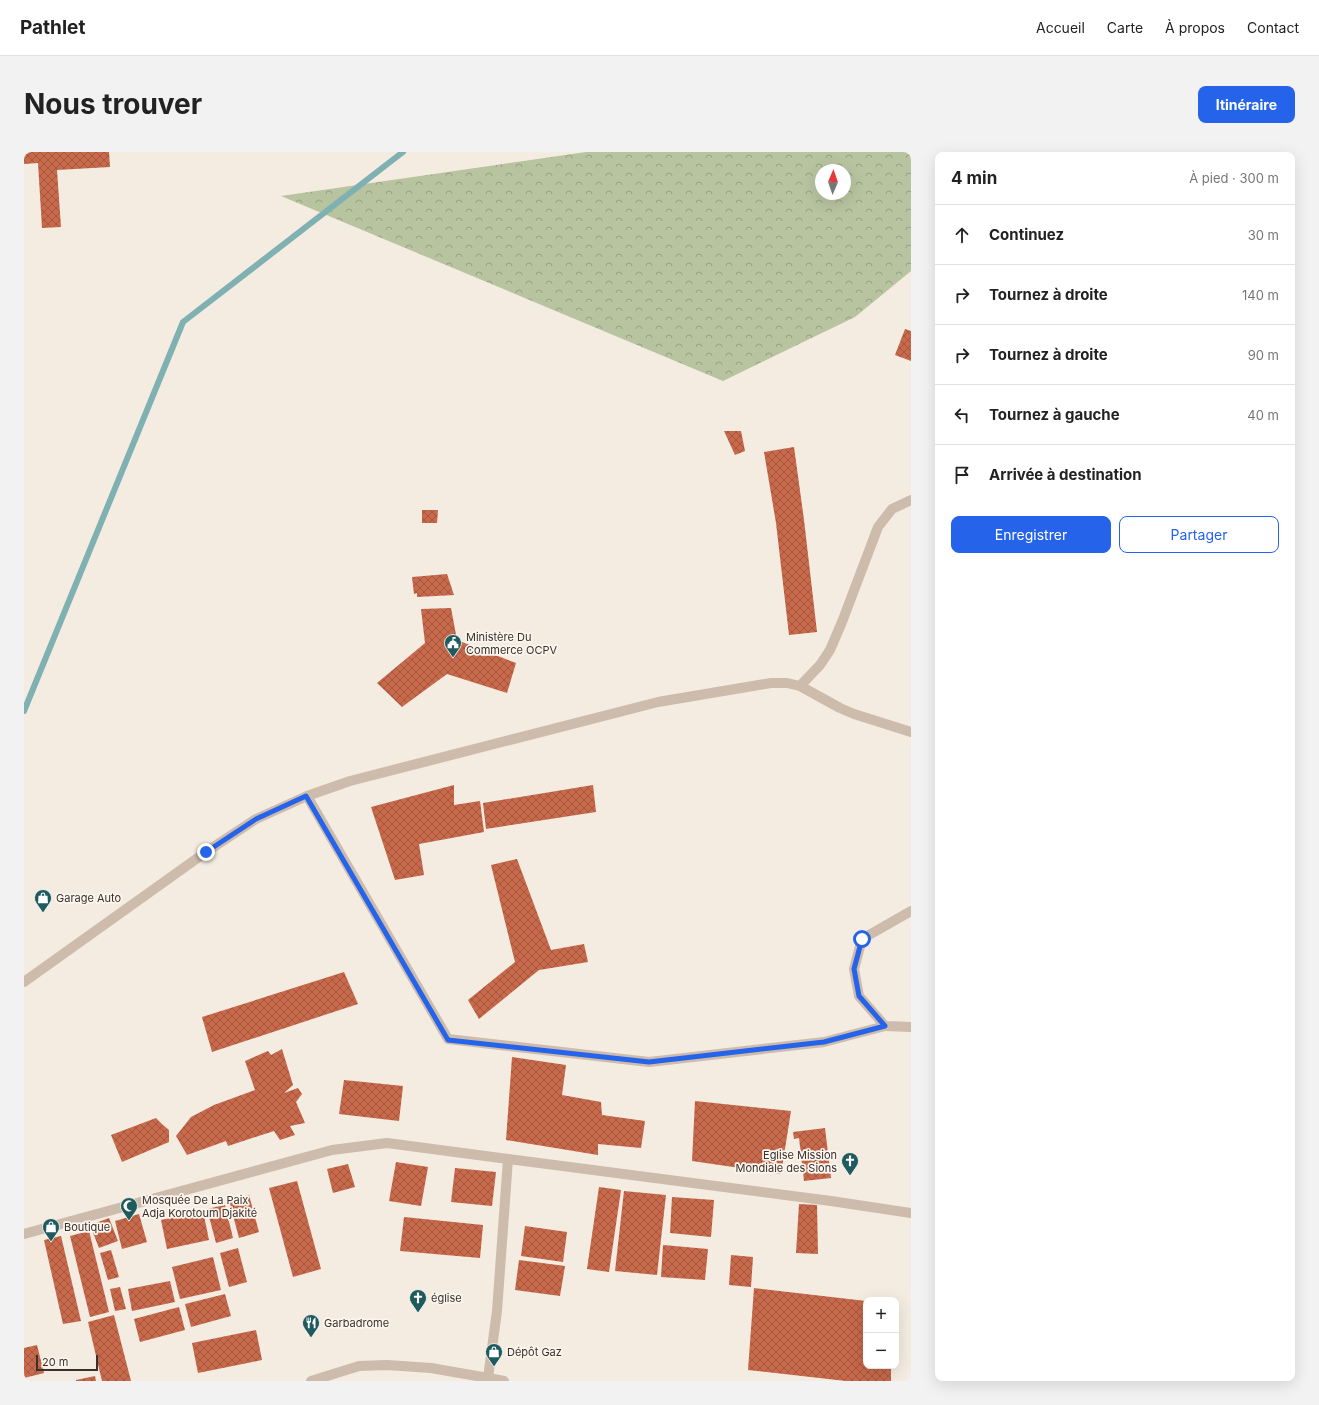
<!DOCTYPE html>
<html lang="fr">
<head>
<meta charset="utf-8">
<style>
	body { margin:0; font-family:Inter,sans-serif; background:#f2f2f2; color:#222 }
	.controls { position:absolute; right:12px; bottom:12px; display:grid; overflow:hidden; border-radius:8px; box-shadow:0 4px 16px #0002 }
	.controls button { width:36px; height:36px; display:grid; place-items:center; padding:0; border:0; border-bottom:1px solid #e0e0e0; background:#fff; color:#222; font:20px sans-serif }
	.compass { position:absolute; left:791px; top:12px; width:36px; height:36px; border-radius:50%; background:#fff; box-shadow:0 4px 16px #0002; rotate:2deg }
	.scale { position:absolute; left:12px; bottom:10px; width:62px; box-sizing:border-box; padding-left:4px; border:2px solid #3b302b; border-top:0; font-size:11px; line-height:14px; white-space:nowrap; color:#3b302b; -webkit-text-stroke:3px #fbf5ee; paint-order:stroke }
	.stop { position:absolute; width:12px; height:12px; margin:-9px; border:3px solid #2563eb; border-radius:50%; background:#fff }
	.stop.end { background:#2563eb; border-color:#fff; box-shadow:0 1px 4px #0008 }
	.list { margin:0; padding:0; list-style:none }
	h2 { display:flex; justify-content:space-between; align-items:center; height:52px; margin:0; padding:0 16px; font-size:17px }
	h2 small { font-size:13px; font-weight:400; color:#767676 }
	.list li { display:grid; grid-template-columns:26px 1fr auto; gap:12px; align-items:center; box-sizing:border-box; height:60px; padding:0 16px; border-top:1px solid #e0e0e0 }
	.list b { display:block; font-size:15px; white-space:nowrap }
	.list em { font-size:13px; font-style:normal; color:#767676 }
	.actions { display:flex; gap:8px; padding:12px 16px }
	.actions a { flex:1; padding:9px 0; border:1px solid #2563eb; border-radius:8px; text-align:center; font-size:14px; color:#2563eb }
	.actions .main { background:#2563eb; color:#fff }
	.icon { flex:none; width:22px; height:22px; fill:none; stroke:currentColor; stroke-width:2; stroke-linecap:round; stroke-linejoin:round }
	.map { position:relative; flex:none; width:887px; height:1229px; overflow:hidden; border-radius:8px }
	header { display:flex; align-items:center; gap:24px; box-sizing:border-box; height:56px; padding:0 20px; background:#fff; border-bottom:1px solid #e0e0e0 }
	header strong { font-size:19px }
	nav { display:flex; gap:22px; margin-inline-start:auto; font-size:14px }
	.intro { display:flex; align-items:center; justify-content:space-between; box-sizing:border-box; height:96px; padding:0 24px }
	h1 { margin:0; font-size:28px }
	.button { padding:10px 18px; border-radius:8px; background:#2563eb; color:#fff; font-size:14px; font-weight:700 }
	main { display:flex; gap:24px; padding:0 24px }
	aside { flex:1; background:#fff; border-radius:8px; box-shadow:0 4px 16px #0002 }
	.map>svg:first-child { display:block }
	.forest { fill:url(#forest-crowns); fill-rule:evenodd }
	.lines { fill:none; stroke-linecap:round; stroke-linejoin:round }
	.stream { stroke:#7fb0b2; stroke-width:6 }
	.building { fill:url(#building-cross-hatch) }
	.street { stroke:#cdbbac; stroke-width:10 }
	.route { stroke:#2563eb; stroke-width:5 }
	.labels { text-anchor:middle; stroke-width:3.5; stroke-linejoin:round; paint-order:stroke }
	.poi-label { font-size:11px; fill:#3b302b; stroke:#fbf5ee; text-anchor:start }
</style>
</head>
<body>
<header>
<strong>Pathlet</strong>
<nav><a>Accueil</a><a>Carte</a><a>À propos</a><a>Contact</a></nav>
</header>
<div class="intro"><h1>Nous trouver</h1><a class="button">Itinéraire</a></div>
<main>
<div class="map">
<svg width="887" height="1229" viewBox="0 0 887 1229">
	<defs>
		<pattern id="forest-crowns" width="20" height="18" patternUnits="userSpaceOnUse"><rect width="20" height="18" fill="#b8c4a0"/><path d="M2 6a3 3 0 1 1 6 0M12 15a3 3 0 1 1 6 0" fill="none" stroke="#97a083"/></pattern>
		<pattern id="building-cross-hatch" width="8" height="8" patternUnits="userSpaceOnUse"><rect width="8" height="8" fill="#c8694b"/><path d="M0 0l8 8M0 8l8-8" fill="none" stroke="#a4573f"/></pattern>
	</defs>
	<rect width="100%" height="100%" fill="#f4ebe1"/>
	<path class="forest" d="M562 0H887V119L831 165 699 229 257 44ZM797 18H821V42H797Z"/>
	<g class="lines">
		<path class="stream" d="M0 559 159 170 379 0"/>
	</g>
	<g class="building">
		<path d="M0 0H85L86 15 33 18 37 75 18 76 14 11 0 12Z"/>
		<path d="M881 177 887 179V209L871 203Z"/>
		<path d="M700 279H717L721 299 711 303Z"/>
		<path d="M770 295 780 368 793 480 765 483 752 371 740 300Z"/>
		<path d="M398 358H414L413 371H398Z"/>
		<path d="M423 422 430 443 393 445V441L390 442 388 425Z"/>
		<path d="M427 456 433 488 492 511 483 541 423 522 378 555 353 531 401 491 397 457Z"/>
		<path d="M430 633V653L456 649 460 680 395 692 400 723 371 728 347 655Z"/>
		<path d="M569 633 572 660 462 677 459 651Z"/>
		<path d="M493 707 527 798 560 792 564 810 515 818 455 867 444 848 491 810 467 713Z"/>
		<path d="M320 820 334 852 188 900 178 865Z"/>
		<path d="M258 897 269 933 260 941 274 936 278 942 272 950 281 971 266 974 271 983 256 988 250 979 204 994 202 989 163 1003 152 984 167 965 190 953 231 938 221 909 244 899 247 903Z"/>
		<path d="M488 905 542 913 538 943 577 950 578 963 621 969 617 996 574 992V1003L482 988Z"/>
		<path d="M320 928 379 934 375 969 315 962Z"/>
		<path d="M671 949 767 959 757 1022 668 1009Z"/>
		<path d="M132 966 139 973 145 978V990L98 1010 87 983Z"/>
		<path d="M801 976 807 1026 780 1029 775 986 770 987 769 980Z"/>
		<path d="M372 1010 404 1015 397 1054 365 1049Z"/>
		<path d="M324 1012 331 1035 309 1041 303 1017Z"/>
		<path d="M431 1016 472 1020 468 1054 427 1050Z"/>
		<path d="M273 1029 297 1117 269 1125 245 1036Z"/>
		<path d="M575 1035 597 1038 585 1120 563 1117Z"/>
		<path d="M600 1039 642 1043 633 1123 591 1119Z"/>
		<path d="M225 1043 235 1080 215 1086 205 1048Z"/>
		<path d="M648 1045 690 1048 687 1085 646 1081Z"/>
		<path d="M775 1052 793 1053 794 1102 772 1101Z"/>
		<path d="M201 1053 209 1086 192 1091 183 1057Z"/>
		<path d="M179 1059 185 1088 143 1097 137 1068Z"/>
		<path d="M115 1062 123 1090 98 1097 91 1069Z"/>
		<path d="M380 1065 459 1073 456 1106 376 1099Z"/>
		<path d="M85 1066 94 1089 75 1096 66 1073Z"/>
		<path d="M501 1074 543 1080 539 1110 497 1104Z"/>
		<path d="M65 1079 85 1160 66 1165 46 1084Z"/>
		<path d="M37 1084 57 1169 39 1172 20 1088Z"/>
		<path d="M639 1093 684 1097 681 1128 637 1125Z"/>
		<path d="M214 1096 223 1130 205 1135 196 1101Z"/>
		<path d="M87 1098 95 1125 84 1128 76 1101Z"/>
		<path d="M707 1103 729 1105 727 1135 705 1133Z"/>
		<path d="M189 1105 197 1138 156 1147 148 1115Z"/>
		<path d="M495 1108 541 1114 536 1144 491 1138Z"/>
		<path d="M146 1129 151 1150 108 1159 104 1137Z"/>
		<path d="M96 1135 102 1157 91 1159 86 1137Z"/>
		<path d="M730 1136 842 1149V1214H867V1229H822L724 1218Z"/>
		<path d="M201 1142 207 1164 167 1175 161 1152Z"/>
		<path d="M155 1155 161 1178 116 1190 110 1167Z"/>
		<path d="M90 1163 107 1229H78L64 1170Z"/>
		<path d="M232 1178 238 1208 174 1221 168 1191Z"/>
		<path d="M13 1193 20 1221 0 1226V1196Z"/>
		<path d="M71 1224 72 1229H52V1228Z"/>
	</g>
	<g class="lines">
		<g class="street">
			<path d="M776 534 796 513 806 498 818 470 854 375 868 357 887 348"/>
			<path d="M283 644 424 887 625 910 800 890 861 874"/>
			<path d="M887 759 838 787 830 817 835 844 861 874 887 875"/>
			<path d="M0 830 182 700 232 667 283 644 326 629 634 550 747 531H763L776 534 816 556 830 562 887 580"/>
			<path d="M484 1007 807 1049 887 1061"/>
			<path d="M0 1082 308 998 363 991 484 1007 473 1159 464 1226 480 1229"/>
			<path d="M287 1229 335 1214 363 1213 407 1216 464 1226"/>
		</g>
	</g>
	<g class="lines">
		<path class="route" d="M182 700 232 667 282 644 424 888 625 910 800 890 861 874 835 844 830 817 838 787"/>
	</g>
	<defs>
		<symbol id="civic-pin" viewBox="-11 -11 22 30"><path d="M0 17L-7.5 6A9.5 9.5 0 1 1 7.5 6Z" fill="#1f5a5e" stroke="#fbf5ee"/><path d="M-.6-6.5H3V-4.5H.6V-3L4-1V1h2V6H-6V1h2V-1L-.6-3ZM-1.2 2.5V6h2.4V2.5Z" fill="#fff"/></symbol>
		<symbol id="shop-pin" viewBox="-11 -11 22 30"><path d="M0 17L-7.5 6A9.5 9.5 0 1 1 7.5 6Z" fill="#1f5a5e" stroke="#fbf5ee"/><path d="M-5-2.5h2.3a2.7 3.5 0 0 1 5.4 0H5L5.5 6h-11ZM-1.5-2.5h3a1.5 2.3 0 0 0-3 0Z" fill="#fff"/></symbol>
		<symbol id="church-pin" viewBox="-11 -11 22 30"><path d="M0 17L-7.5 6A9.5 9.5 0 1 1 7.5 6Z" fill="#1f5a5e" stroke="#fbf5ee"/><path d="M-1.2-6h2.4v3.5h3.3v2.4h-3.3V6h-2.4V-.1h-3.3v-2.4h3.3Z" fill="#fff"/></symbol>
		<symbol id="mosque-pin" viewBox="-11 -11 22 30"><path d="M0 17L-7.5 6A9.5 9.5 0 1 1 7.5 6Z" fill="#1f5a5e" stroke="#fbf5ee"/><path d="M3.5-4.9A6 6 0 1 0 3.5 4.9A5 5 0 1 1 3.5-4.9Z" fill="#fff"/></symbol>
		<symbol id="restaurant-pin" viewBox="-11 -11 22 30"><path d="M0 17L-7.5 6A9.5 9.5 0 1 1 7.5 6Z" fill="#1f5a5e" stroke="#fbf5ee"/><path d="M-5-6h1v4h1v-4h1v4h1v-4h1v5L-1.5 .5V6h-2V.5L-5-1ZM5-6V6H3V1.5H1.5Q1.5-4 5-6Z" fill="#fff"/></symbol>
	</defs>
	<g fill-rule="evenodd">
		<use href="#civic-pin" x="419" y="481" width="20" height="27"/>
		<use href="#shop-pin" x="9" y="736" width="20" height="27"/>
		<use href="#church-pin" x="816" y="999" width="20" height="27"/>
		<use href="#mosque-pin" x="95" y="1044" width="20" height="27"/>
		<use href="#shop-pin" x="17" y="1065" width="20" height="27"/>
		<use href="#church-pin" x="384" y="1136" width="20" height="27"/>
		<use href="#restaurant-pin" x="277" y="1161" width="20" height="27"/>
		<use href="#shop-pin" x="460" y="1190" width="20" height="27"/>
	</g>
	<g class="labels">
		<g class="poi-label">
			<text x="442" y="489">Ministère Du<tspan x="442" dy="13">Commerce OCPV</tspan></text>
			<text x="32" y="750">Garage Auto</text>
			<text x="813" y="1007" text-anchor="end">Eglise Mission<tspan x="813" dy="13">Mondiale des Sions</tspan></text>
			<text x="118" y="1052">Mosquée De La Paix<tspan x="118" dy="13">Adja Korotoum Djakité</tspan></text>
			<text x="40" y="1079">Boutique</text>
			<text x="407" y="1150">église</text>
			<text x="300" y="1175">Garbadrome</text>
			<text x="483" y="1204">Dépôt Gaz</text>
		</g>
	</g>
</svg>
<div class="controls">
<button>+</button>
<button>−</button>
</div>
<svg class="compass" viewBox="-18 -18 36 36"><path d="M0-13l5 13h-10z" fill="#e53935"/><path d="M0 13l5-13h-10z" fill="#767676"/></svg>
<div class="scale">20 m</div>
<div class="stop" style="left:838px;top:787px"></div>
<div class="stop end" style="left:182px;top:700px"></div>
</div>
<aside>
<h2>4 min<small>À pied · 300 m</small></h2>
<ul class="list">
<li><svg class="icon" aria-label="ahead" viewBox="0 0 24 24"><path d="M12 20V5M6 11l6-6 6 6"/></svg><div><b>Continuez</b></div><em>30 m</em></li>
<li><svg class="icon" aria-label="right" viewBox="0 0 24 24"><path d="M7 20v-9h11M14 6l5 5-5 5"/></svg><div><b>Tournez à droite</b></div><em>140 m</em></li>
<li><svg class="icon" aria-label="right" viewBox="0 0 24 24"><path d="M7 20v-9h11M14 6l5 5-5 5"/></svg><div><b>Tournez à droite</b></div><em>90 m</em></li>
<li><svg class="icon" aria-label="left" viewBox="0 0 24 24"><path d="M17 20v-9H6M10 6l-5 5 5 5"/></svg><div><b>Tournez à gauche</b></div><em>40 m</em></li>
<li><svg class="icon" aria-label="arrive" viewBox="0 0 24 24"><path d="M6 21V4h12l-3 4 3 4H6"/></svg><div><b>Arrivée à destination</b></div></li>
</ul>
<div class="actions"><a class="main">Enregistrer</a><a>Partager</a></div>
</aside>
</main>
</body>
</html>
